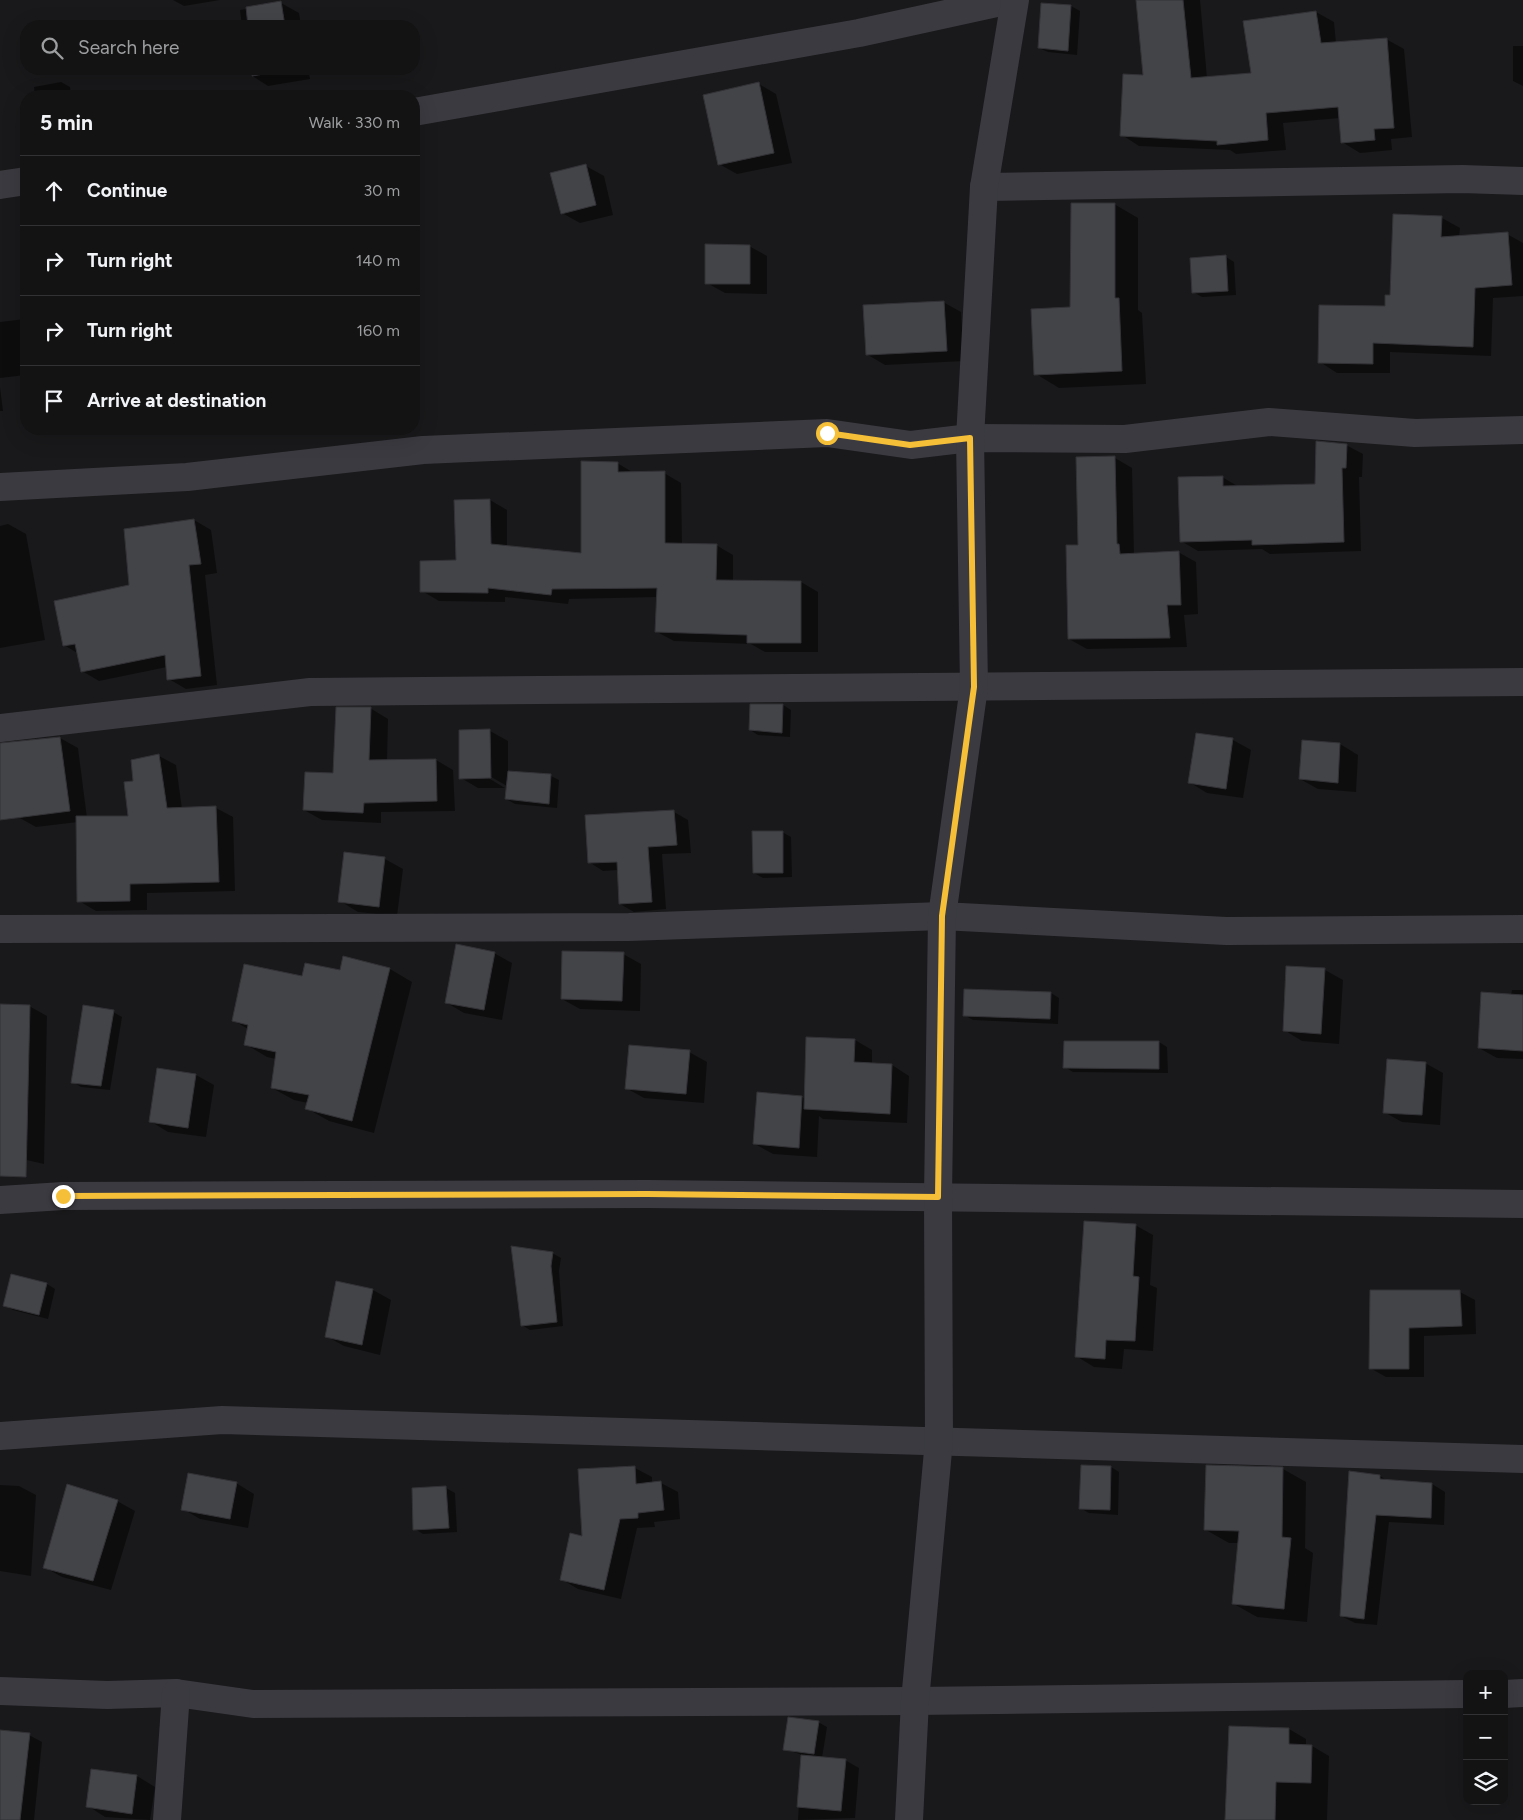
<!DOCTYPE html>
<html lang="en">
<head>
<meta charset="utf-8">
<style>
	body { margin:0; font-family:Figtree,sans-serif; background:#1c1c1d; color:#f1f3f6 }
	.controls { position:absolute; right:15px; bottom:15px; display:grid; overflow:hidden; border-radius:10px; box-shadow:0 5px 20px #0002 }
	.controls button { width:45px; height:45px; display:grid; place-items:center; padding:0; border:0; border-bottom:1px solid #323234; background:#131314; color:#f1f3f6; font:25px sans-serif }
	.stop { position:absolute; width:15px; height:15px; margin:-11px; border:4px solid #f5bf37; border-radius:50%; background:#fff }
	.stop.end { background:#f5bf37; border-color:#fff; box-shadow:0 1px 5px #0008 }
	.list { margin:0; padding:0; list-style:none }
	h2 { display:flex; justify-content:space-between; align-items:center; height:65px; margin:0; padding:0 20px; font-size:21px }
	h2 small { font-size:16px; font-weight:400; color:#9d9ea0 }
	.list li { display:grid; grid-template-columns:32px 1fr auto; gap:15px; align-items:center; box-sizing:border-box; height:70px; padding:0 20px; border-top:1px solid #323234 }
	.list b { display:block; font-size:19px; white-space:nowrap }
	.list em { font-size:16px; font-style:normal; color:#9d9ea0 }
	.icon { flex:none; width:28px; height:28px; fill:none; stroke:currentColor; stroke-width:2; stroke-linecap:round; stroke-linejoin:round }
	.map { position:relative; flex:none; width:1523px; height:1820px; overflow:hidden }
	.search { position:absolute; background:#131314; box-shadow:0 5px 20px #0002; left:20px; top:20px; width:400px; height:55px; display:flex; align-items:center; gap:12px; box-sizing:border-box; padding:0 18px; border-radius:20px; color:#9d9ea0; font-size:19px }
	.panel { position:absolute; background:#131314; box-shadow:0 5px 20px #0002; left:20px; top:90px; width:400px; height:345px; border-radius:20px }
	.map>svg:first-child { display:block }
	.shadow { fill:#0007 }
	.building { fill:#434448; stroke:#333337 }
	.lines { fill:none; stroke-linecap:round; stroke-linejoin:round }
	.minor { stroke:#3a3a40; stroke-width:28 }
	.route { stroke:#f5bf37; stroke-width:6 }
</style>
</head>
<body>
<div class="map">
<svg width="1523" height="1820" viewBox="0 0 1523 1820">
	<rect width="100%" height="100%" fill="#19191b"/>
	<g class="shadow">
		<path d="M173 0H220L184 6Z"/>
		<path d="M1137 0H1200L1207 78 1252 74 1245 22 1316 12 1334 22 1336 43 1386 39 1404 49 1412 137 1391 139 1392 150 1360 153 1342 142 1340 118 1283 123 1286 150 1236 154 1230 150 1139 146 1122 135 1145 76Z"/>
		<path d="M281 3 299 13 301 26H242L240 10Z"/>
		<path d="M1042 4 1071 6 1080 11 1077 55 1048 52 1039 48Z"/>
		<path d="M1513 46H1523V86L1513 81Z"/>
		<path d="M249 69H308L310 79 268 86 251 75Z"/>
		<path d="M61 82 70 87 71 96H35L34 87Z"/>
		<path d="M759 84 776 94 792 163 737 174 719 164Z"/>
		<path d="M586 166 604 176 613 215 580 223 562 213Z"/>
		<path d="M1114 204 1138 218V310L1142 313 1146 384 1059 388 1036 374 1071 308Z"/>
		<path d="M1442 218 1460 228 1459 237 1507 234 1523 243V296L1493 298 1491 356 1390 352V373H1337L1320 362 1386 307Z"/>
		<path d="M749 246 767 256V294L725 293 707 283Z"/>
		<path d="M1226 257 1234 262 1236 295 1202 297 1193 292Z"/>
		<path d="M943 302 961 312 964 361 885 365 868 355Z"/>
		<path d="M25 319 26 375 0 378V322Z"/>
		<path d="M0 387 3 411H0Z"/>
		<path d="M1346 445 1363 454 1362 477H1359L1361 551 1270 554 1262 549 1198 551 1181 541 1222 477 1239 487 1316 485Z"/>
		<path d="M1115 458 1132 468 1134 555 1178 552 1196 562 1198 614 1184 615 1187 647 1087 649 1069 639 1080 546Z"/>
		<path d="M617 463 634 473H664L681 483 682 544 716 545 733 555V581L801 582 818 592V652H765L751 644 674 641 657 632 658 597 569 599 568 604 505 597V602L439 601 422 591 457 561 490 500 507 510V547L583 554Z"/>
		<path d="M194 520 211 530 217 573 205 575 217 685 186 689 169 679 167 667 99 681 82 671 79 654 64 645 130 586Z"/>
		<path d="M8 524 26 534 45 640 0 648V526Z"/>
		<path d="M783 705 791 710 790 737 758 735 750 730Z"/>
		<path d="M370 708 388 719 387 761 436 760 453 770 455 811 381 812V823L322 820 304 810 335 774Z"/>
		<path d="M490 731 508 741V772L551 776 559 780 557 808 515 804 506 799 507 786 486 774 485 776 505 788H478L461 778Z"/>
		<path d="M1197 734 1233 740 1251 750 1243 798 1207 793 1189 782Z"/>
		<path d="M60 738 78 748 87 818 130 817 159 756 176 765 182 809 216 808 233 817 235 891 147 893V910L96 911 79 901 78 822 36 827 18 817 24 742Z"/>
		<path d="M1303 742 1340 744 1358 755 1356 792 1318 789 1300 779Z"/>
		<path d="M674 812 688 820 691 853 662 854 666 909 634 912 620 904 618 870 603 871 589 862Z"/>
		<path d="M782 832 791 837 792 877 763 878 754 873Z"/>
		<path d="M385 859 403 869 397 916 358 912 340 901Z"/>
		<path d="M494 953 512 963 502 1020 464 1013 447 1003Z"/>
		<path d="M623 954 641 964 640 1011 580 1009 562 999Z"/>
		<path d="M344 957 390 969 412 982 374 1133 329 1121 306 1108 308 1103 294 1100 272 1088 276 1059 267 1057 245 1044 248 1029 234 1021 303 978 341 971Z"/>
		<path d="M1288 967 1325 970 1343 980 1339 1044 1302 1041 1284 1030Z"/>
		<path d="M1512 990H1523V1059L1497 1058 1479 1048 1511 995Z"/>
		<path d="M1051 993 1059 998 1058 1024 973 1020 964 1015Z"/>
		<path d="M0 1005 29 1006 47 1016 44 1164 0 1154Z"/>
		<path d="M113 1012 122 1017 110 1090 81 1087 73 1082Z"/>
		<path d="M855 1040 872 1050V1064L892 1065 909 1076 907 1123 823 1119 819 1116 817 1157 773 1154 755 1144 802 1097 805 1099Z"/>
		<path d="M1159 1042 1167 1047 1168 1073 1073 1072 1065 1067Z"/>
		<path d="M689 1052 707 1062 704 1103 644 1098 626 1088Z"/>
		<path d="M1425 1063 1443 1073 1440 1125 1402 1122 1384 1112Z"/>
		<path d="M196 1075 214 1085 206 1137 168 1132 150 1121Z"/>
		<path d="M1135 1225 1153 1235 1150 1285 1157 1288 1153 1351 1124 1349 1122 1369 1094 1367 1076 1356Z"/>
		<path d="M552 1253 561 1258 559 1271 563 1326 530 1330 522 1325Z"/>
		<path d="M12 1276 47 1284 55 1289 48 1319 13 1310 5 1306Z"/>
		<path d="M337 1282 373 1290 391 1300 380 1355 344 1346 326 1336Z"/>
		<path d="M1371 1292H1460L1475 1300 1476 1334 1424 1336V1377H1386L1370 1368Z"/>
		<path d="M1111 1467 1119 1472 1118 1515 1089 1513 1080 1508Z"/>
		<path d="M635 1468 652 1477V1484L661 1483 678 1492 680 1519 654 1522 655 1527 637 1528 621 1599 578 1589 561 1579 583 1538 579 1470Z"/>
		<path d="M1283 1469 1306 1482 1305 1548 1313 1553 1307 1622 1257 1617 1234 1604 1239 1543H1229L1206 1530Z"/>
		<path d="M1380 1476 1388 1481 1432 1484 1445 1492 1444 1525 1389 1522 1377 1625 1355 1623 1341 1616Z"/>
		<path d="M236 1483 254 1494 248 1528 200 1519 183 1509Z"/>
		<path d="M0 1485 19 1486 36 1495 31 1576 0 1571Z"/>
		<path d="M446 1488 455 1493 457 1532 423 1534 415 1529Z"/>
		<path d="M117 1501 135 1511 111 1590 62 1577 44 1567Z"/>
		<path d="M818 1722 827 1727 822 1758 845 1760 859 1768 855 1818 798 1820 802 1755 785 1749Z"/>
		<path d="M1289 1729 1306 1739V1746H1312L1329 1756 1327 1820H1226Z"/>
		<path d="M0 1731 29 1735 42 1742 34 1820H4L0 1818Z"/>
		<path d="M92 1770 137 1776 155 1787 150 1820 105 1817 88 1806Z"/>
	</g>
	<g class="building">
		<path d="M1136 0H1183L1191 78 1251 73 1243 21 1316 11 1321 43 1387 38 1394 128 1374 129 1375 140 1341 143 1338 107 1266 113 1268 140 1217 145V141L1120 136 1123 74 1143 75Z"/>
		<path d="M281 1 285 26H248L246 7Z"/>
		<path d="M1041 3 1071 5 1068 51 1038 48Z"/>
		<path d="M252 69H293L252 76Z"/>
		<path d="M759 82 774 153 718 165 703 95Z"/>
		<path d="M586 164 596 205 561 214 550 173Z"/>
		<path d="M1071 203H1115V298H1119L1122 371 1034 375 1031 309 1070 307Z"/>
		<path d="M1393 214 1442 216 1441 237 1508 232 1512 285 1475 288 1473 347 1373 343V364L1318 363 1319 305 1385 306V295H1390Z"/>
		<path d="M705 244 750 245V284H705Z"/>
		<path d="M1226 255 1228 291 1192 293 1190 258Z"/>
		<path d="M944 301 947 351 866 355 863 305Z"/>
		<path d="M1316 441 1347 444 1346 468H1342L1344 542 1252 545V540L1180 542 1178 477 1223 476V486L1315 484Z"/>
		<path d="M1115 456 1117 544H1119L1120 554 1179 551 1181 605H1167L1170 638 1068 639 1066 545H1078L1076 457Z"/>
		<path d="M581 461 618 462V472L665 471V543L717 544 716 580 801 581V643H747V635L655 632 657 588 552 589 551 595 488 588V593L420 592V561L456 560 454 500 490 499 491 544 581 553Z"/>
		<path d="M194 519 201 564 189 565 201 676 167 680 165 655 81 672 75 644 63 646 54 601 129 585 124 529Z"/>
		<path d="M750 704H783L782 733 749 730Z"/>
		<path d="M336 707H371L369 760 436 759 437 801 364 803 363 813 303 810 305 772 333 773Z"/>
		<path d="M490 729 491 778 459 779V730Z"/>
		<path d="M1196 733 1233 738 1226 789 1188 783Z"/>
		<path d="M60 737 70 811 0 820V743Z"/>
		<path d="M1302 740 1340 743 1338 783 1299 779Z"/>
		<path d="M159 754 167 808 216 806 219 882 130 884V901L77 902 76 816H128L124 782 133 781 131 760Z"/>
		<path d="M508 771 551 774 549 804 505 799Z"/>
		<path d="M674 810 677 845 648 847 652 902 619 904 617 862 588 863 585 815Z"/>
		<path d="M752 831H783V873H753Z"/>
		<path d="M344 852 385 857 379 907 338 902Z"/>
		<path d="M456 944 495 952 484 1010 445 1003Z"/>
		<path d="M562 951 624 952 622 1001 561 999Z"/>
		<path d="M343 956 390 968 352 1121 305 1109 309 1095 271 1088 276 1052 244 1045 248 1025 232 1021 244 964 302 976 305 963 340 970Z"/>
		<path d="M1286 966 1325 968 1321 1034 1283 1031Z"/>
		<path d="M964 989 1051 992 1050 1019 963 1016Z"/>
		<path d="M1481 992 1523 995V1051L1478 1048Z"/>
		<path d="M0 1004 30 1005 26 1177 0 1176Z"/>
		<path d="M83 1005 114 1010 101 1086 71 1083Z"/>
		<path d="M806 1037 855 1039 854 1062 892 1064 890 1114 804 1109Z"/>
		<path d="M1064 1041H1159V1069L1063 1068Z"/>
		<path d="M629 1045 690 1050 686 1094 625 1089Z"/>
		<path d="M1387 1059 1426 1062 1422 1115 1383 1113Z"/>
		<path d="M157 1068 196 1074 188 1128 149 1122Z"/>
		<path d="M757 1092 802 1096 799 1148 753 1144Z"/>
		<path d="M1084 1221 1136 1224 1133 1276 1139 1277 1135 1341 1106 1340 1105 1359 1075 1357Z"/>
		<path d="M511 1246 553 1252 551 1266 557 1322 521 1326Z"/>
		<path d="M11 1274 47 1283 39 1315 3 1306Z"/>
		<path d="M336 1281 373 1289 362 1345 325 1337Z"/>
		<path d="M1370 1290H1460L1462 1326 1409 1328V1369H1369Z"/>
		<path d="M1081 1465 1111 1466 1110 1510 1079 1509Z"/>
		<path d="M1206 1465 1283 1467 1282 1537 1291 1538 1284 1609 1232 1604 1239 1531 1204 1530Z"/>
		<path d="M635 1466 636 1484 661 1481 664 1510 638 1513V1518L620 1519 604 1590 560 1580 570 1533 582 1536 578 1469Z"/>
		<path d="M1349 1471 1380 1475V1479L1432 1483 1431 1518 1376 1515 1364 1619 1340 1616Z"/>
		<path d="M188 1473 237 1482 230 1519 181 1510Z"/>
		<path d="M67 1484 118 1500 93 1581 43 1568Z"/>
		<path d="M446 1486 449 1528 413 1530 412 1488Z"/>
		<path d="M788 1717 819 1721 814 1754 783 1750Z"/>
		<path d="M1229 1726 1289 1728V1744L1312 1745 1311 1783 1276 1782 1275 1820H1225Z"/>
		<path d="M0 1730 30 1733 20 1820H0Z"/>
		<path d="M801 1755 846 1759 841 1811 797 1807Z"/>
		<path d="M91 1769 137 1775 132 1814 86 1807Z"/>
	</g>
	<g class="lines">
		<g class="minor">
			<path d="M414 112 859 33 1010 0"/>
			<path d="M0 185 26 181"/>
			<path d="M984 187 1462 179 1523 181"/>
			<path d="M0 487 187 477 423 450 827 433 911 445 970 438 1125 439 1269 422 1415 433 1523 430"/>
			<path d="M0 728 310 692 1523 682"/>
			<path d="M0 929 629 927 942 916 1226 931 1523 929"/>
			<path d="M0 1200 63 1196 647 1194 1523 1204"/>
			<path d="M0 1436 222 1420 1523 1459"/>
			<path d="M0 1691 107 1695 176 1693 253 1704 915 1701 1467 1694"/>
			<path d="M1504 1694 1523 1693"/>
			<path d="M167 1820 176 1693"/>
			<path d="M909 1820 915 1701 939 1440 938 1197 942 916 974 687 970 438 984 187 1015 0"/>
		</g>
	</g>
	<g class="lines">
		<path class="route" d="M63 1196 647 1194 938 1197 942 916 974 687 970 438 910 445 827 433"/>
	</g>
</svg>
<div class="controls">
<button>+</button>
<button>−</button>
<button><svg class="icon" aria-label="layers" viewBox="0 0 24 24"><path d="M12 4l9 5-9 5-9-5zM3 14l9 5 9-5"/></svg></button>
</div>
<div class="stop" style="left:827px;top:433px"></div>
<div class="stop end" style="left:63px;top:1196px"></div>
<div class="search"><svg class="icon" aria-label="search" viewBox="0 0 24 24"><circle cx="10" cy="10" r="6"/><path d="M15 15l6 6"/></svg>Search here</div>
<section class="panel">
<h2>5 min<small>Walk · 330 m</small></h2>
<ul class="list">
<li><svg class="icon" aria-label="ahead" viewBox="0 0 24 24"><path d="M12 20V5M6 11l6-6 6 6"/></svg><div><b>Continue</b></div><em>30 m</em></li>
<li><svg class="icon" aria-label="right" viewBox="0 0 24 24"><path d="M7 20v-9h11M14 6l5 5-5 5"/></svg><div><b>Turn right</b></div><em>140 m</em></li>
<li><svg class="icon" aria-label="right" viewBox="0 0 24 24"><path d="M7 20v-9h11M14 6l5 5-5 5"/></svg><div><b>Turn right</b></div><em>160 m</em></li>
<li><svg class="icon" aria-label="arrive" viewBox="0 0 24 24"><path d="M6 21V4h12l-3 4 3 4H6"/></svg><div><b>Arrive at destination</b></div></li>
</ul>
</section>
</div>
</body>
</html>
